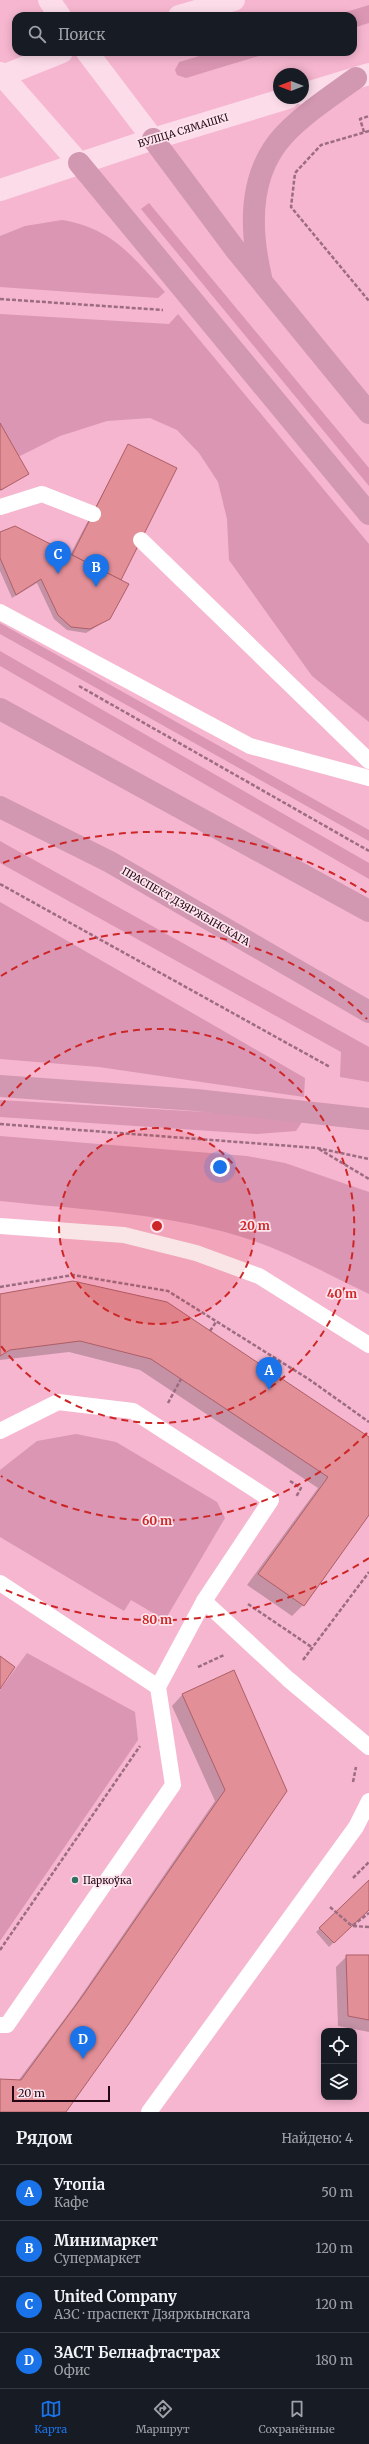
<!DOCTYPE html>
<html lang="ru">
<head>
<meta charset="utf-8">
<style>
	body { margin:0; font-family:Merriweather,serif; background:#20242c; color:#f1f3f6 }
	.controls { position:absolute; right:12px; bottom:12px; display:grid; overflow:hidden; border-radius:8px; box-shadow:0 2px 10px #0003 }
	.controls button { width:36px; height:36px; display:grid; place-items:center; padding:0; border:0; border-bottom:1px solid #363941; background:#171b24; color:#f1f3f6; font:20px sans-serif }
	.compass { position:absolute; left:273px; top:68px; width:36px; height:36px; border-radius:50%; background:#171b24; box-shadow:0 2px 10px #0003; rotate:270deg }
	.scale { position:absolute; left:12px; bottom:10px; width:98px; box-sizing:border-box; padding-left:4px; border:2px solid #230714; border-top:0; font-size:11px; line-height:14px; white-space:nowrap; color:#230714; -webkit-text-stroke:3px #fde4ed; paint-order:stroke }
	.you { position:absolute; left:220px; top:1167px; width:14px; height:14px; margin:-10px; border:3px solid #fff; border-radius:50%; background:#1a73e8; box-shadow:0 0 0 6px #1a73e833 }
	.badge { display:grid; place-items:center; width:26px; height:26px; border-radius:50%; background:#1a73e8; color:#fff; font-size:13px; font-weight:700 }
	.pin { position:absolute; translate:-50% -33px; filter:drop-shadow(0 1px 2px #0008) }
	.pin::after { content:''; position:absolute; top:21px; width:14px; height:12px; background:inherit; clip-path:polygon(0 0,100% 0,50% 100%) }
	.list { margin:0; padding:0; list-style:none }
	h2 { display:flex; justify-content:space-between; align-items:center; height:52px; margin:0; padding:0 16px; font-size:17px }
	h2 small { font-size:13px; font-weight:400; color:#9ea1a6 }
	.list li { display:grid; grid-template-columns:26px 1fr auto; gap:12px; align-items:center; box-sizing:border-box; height:56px; padding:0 16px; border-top:1px solid #363941 }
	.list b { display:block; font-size:15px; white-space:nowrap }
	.list p { margin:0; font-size:13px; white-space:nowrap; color:#9ea1a6 }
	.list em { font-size:13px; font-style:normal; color:#9ea1a6 }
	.icon { flex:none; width:22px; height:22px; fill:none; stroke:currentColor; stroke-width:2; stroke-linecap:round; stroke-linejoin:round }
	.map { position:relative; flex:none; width:369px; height:2112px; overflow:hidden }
	.search { position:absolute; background:#171b24; box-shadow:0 2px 10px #0003; left:12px; right:12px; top:12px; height:44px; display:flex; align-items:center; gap:10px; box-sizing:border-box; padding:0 14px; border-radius:12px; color:#9ea1a6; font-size:15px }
	.sheet { height:276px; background:#171b24 }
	nav { display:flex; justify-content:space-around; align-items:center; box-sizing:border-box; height:56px; border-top:1px solid #363941; background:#171b24; font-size:11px; color:#9ea1a6 }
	nav a { display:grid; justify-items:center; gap:2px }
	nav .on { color:#1a73e8 }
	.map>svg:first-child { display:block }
	.green { fill:#da96b2 }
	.shadow { fill:#0003 }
	.building { fill:#e28f97; stroke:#ad5f68 }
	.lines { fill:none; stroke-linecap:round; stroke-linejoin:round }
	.path { stroke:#9c6c80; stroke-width:2.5; stroke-dasharray:4 2; stroke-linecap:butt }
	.lane { stroke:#fff; stroke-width:16 }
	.secondary { stroke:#fddcea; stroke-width:22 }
	.primary { stroke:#d297b1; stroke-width:22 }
	.ring { fill:none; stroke:#cd2627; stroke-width:2; stroke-dasharray:7 5 }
	.poi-dot { fill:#30705f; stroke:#fde4ed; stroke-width:1.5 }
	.labels { text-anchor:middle; stroke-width:3.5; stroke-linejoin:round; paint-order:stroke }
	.street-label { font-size:10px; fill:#230714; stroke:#fde4ed }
	.poi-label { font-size:10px; fill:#230714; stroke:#fde4ed; text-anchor:start }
	.centre { fill:#cd2627; stroke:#fde4ed; stroke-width:2 }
	.ring-label { font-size:12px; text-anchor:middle; font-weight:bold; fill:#cd2627; stroke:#fde4ed; stroke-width:3.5; stroke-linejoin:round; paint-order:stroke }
</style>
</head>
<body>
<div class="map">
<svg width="369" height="2112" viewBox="0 0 369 2112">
	<rect width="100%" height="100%" fill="#f6b6cf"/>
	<g class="green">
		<path d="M369 5V23L353 28V16H333Z"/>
		<path d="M213 52H272L186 78 177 75 175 70 179 62Z"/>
		<path d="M149 203 369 468V486L141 209Z"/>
		<path d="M62 220C112 228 133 257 165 292L158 298 0 287V236L25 226Z"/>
		<path d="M0 314 169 324 178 314 369 544V722L312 676 229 560 227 519 218 482 199 453 177 430 150 418 107 421 60 436 0 466Z"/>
		<path d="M0 623 369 830V841L0 634Z"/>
		<path d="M0 651 369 863V879L0 666Z"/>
		<path d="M0 841 369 1047V1082L340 1077 341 1052 0 863Z"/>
		<path d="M0 902 305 1078 304 1097 99 1067 0 1059Z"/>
		<path d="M0 1100 256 1115 302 1122 296 1131 257 1134 0 1117Z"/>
		<path d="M0 1136 247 1156 285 1163 369 1192V1294C333 1277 290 1253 254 1241 173 1213 84 1210 0 1201Z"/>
		<path d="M76 1434 116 1442 217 1502 225 1518 165 1620 131 1600 124 1611 0 1537V1470L37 1441Z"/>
		<path d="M27 1653 135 1712 138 1740 0 1941V1690Z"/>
	</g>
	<g class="shadow">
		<path d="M0 425 28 474 0 491Z"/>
		<path d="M128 445 120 580 109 619 86 633 67 630 54 619 37 583 12 598 0 571V533L70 555Z"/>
		<path d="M0 1295 369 1438V1514L303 1605 292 1616 247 1585 318 1488 140 1370 69 1352 0 1360Z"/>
		<path d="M182 1695 286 1791 64 2112H0V2080L18 2081 74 2006 215 1801 172 1706Z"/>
		<path d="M369 1881V1908L329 1947 316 1932Z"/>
		<path d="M347 1956H369V2032L338 2026 336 1967Z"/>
	</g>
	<g class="building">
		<path d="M0 423 29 474 1 490 0 489Z"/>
		<path d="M128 444 177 468 121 580 72 555Z"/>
		<path d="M15 526 129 584 110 619 90 629 71 627 58 615 41 579 16 595 0 558V532Z"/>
		<path d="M73 1281 167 1302 369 1437V1515L304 1606 258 1574 328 1477 151 1359 80 1341 10 1350 0 1356V1294Z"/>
		<path d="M0 1656 15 1667 0 1689Z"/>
		<path d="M234 1670 287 1791 128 2025 66 2112H0V2079L21 2080 84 1994 225 1790 182 1694Z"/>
		<path d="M369 1880V1910L334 1943 319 1928Z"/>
		<path d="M346 1955H369V2020L348 2016Z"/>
	</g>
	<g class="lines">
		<g class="path">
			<path d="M369 131 321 145 295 173 291 207 369 301"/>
			<path d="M364 132 360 119 369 116"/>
			<path d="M0 299 163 310"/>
			<path d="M79 686 369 851"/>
			<path d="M0 884 330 1067"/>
			<path d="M0 1124 317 1148 369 1159"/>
			<path d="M319 1149 369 1179"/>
			<path d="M0 1287 73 1275 168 1291 310 1380 369 1422"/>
			<path d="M210 1331 216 1322"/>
			<path d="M168 1403 181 1379"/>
			<path d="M290 1481 301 1488 296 1497"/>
			<path d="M248 1604 313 1648"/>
			<path d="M303 1660 369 1572"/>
			<path d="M198 1667 224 1655"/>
			<path d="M353 1782 356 1767"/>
			<path d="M353 1878 369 1862"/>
			<path d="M330 1907 352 1926 369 1913"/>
			<path d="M353 1926 369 1927"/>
			<path d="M0 1950 140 1746"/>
		</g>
		<g class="lane">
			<path d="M0 507 42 494 93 514"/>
			<path d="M141 540 369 761"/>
			<path d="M0 612 250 746 369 778"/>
			<path d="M0 1226 124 1235 196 1253 259 1276 369 1345"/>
			<path d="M0 1431 58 1402 133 1411 271 1500 204 1601 158 1687 173 1785 7 2025H0"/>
			<path d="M0 1583 158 1687"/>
			<path d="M204 1601 288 1679 369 1747"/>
			<path d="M149 2112 356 1827 369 1801"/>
		</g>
		<g class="secondary">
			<path d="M49 0 60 16"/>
			<path d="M179 16 234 0"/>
			<path d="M87 52 153 139"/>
			<path d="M0 73 79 163"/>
			<path d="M0 77 62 52"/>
			<path d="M303 94 369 74"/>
			<path d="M0 190 153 139 288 98"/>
		</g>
		<g class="primary">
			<path d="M153 139 235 249 369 413"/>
			<path d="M79 163 369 514"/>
			<path d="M261 277C250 230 248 174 284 135 305 113 331 96 356 78"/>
			<path d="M0 709 369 911"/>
			<path d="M0 807 110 862 369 1012"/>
			<path d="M0 1086 196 1100 369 1119"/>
		</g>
	</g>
	<circle cx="157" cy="1226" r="98" fill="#cd2627" fill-opacity=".12"/>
	<g class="ring">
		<circle cx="157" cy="1226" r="98"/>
		<path d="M1 1106A197 197 0 1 1 1 1346"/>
		<path d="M367 1433A295 295 0 0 1 1 1476M1 976A295 295 0 0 1 367 1019"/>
		<path d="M369 1558A394 394 0 0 1 3 1589M3 863A394 394 0 0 1 369 894"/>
	</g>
	<circle class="poi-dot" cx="75" cy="1880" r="4"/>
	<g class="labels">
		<g class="street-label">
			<text transform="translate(183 130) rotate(-17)" y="4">ВУЛІЦА СЯМАШКІ</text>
			<text transform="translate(186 906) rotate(30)" y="4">ПРАСПЕКТ ДЗЯРЖЫНСКАГА</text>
		</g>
		<g class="poi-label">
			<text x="83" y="1884">Паркоўка</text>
		</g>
	</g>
	<circle cx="157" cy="1226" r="6" class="centre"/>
	<g class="ring-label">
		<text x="255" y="1230">20 m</text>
		<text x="342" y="1298">40 m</text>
		<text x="157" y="1525">60 m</text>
		<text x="157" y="1624">80 m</text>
	</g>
</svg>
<div class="controls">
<button><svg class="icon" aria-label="locate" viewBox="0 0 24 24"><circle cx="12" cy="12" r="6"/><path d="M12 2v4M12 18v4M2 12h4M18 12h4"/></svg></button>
<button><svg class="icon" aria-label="layers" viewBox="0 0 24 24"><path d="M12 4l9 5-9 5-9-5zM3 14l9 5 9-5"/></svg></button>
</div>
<svg class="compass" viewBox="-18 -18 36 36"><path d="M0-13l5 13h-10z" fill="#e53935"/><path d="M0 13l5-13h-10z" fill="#9ea1a6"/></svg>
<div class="scale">20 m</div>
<div class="you"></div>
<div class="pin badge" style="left:269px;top:1390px">A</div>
<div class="pin badge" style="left:96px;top:587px">B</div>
<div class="pin badge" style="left:58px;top:574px">C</div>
<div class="pin badge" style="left:83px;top:2059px">D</div>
<div class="search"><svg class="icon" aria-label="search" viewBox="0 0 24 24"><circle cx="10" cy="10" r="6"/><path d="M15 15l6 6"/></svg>Поиск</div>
</div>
<section class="sheet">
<h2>Рядом<small>Найдено: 4</small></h2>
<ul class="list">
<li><span class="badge">A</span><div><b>Утопiа</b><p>Кафе</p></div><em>50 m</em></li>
<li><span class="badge">B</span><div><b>Минимаркет</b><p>Супермаркет</p></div><em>120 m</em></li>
<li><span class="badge">C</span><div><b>United Company</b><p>АЗС · праспект Дзяржынскага</p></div><em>120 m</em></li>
<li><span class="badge">D</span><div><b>ЗАСТ Белнафтастрах</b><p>Офис</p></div><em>180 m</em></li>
</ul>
</section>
<nav>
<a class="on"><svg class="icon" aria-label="map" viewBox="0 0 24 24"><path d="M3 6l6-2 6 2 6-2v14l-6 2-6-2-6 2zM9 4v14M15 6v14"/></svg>Карта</a>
<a><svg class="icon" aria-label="directions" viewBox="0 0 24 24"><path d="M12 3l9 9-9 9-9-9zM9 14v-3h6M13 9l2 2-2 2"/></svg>Маршрут</a>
<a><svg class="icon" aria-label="saved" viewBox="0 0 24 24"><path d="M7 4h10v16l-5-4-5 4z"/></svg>Сохранённые</a>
</nav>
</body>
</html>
